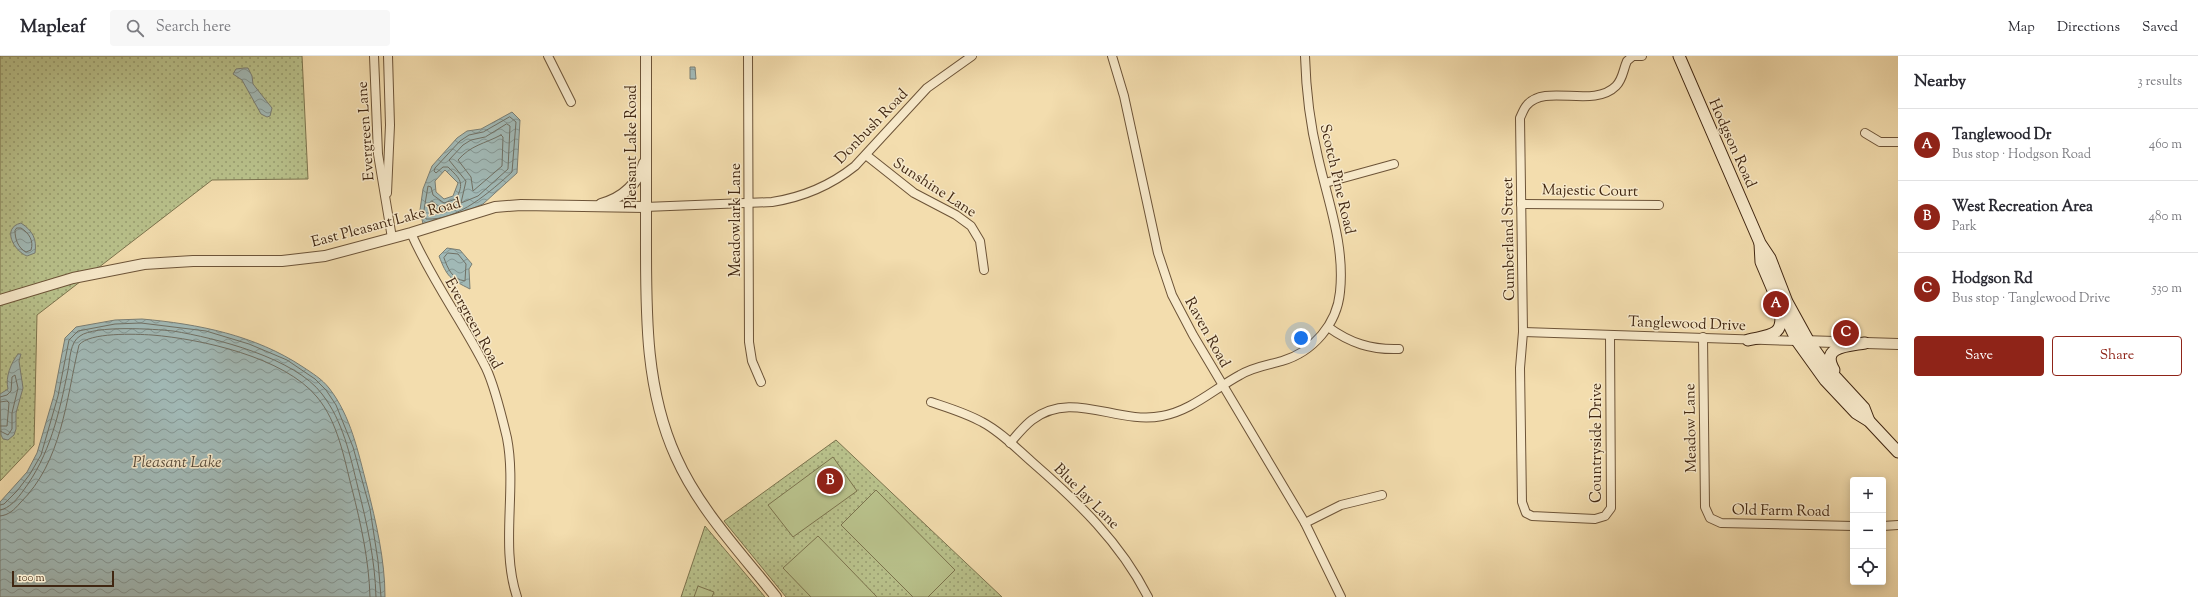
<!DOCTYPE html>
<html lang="en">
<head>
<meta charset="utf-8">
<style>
	body { margin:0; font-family:"Sorts Mill Goudy",serif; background:#f7f7f7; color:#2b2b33 }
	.controls { position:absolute; right:12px; bottom:12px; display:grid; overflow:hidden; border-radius:4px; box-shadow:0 2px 10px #0003 }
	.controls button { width:36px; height:36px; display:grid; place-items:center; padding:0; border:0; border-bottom:1px solid #e1e1e2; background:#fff; color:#2b2b33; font:20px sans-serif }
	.scale { position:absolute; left:12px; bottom:10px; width:102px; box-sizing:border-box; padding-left:4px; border:2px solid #402611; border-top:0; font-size:11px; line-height:14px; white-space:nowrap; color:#402611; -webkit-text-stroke:3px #f7e9ca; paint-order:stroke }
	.you { position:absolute; left:1301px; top:282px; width:14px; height:14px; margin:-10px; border:3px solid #fff; border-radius:50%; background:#1a73e8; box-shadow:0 0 0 6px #1a73e833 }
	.badge { display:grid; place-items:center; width:26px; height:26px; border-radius:50%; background:#8f2418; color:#fff; font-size:13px; font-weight:700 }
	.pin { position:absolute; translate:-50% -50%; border:2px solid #fff; box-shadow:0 1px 4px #0006 }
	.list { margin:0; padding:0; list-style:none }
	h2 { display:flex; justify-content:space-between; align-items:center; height:52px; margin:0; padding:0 16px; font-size:17px }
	h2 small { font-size:13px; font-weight:400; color:#7c7c81 }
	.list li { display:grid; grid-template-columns:26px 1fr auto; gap:12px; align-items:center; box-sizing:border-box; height:72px; padding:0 16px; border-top:1px solid #e1e1e2 }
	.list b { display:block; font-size:15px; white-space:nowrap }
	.list p { margin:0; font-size:13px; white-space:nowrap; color:#7c7c81 }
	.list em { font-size:13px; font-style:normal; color:#7c7c81 }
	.actions { display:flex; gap:8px; padding:12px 16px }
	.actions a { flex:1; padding:9px 0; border:1px solid #8f2418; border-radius:4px; text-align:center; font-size:14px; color:#8f2418 }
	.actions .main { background:#8f2418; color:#fff }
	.icon { flex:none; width:22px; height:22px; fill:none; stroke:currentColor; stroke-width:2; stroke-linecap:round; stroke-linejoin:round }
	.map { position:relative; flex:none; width:1898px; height:541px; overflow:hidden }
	header { display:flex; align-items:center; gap:24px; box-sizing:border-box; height:56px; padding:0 20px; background:#fff; border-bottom:1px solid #e1e1e2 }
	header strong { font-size:19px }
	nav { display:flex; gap:22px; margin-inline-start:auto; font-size:14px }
	.search { width:280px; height:36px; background:#f7f7f7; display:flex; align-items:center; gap:10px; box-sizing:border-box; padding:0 14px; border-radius:4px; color:#7c7c81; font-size:15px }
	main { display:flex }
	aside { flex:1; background:#fff }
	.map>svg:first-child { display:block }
	.green { fill:url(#green-dots); stroke:#7c744e }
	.pitch { fill:#b9c28c; stroke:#7c744e }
	.water { fill:url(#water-waves); stroke:#7a7e74; fill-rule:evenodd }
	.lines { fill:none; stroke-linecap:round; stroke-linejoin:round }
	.shore { stroke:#707064; stroke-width:1 }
	.minor-casing { stroke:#6d5438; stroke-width:10 }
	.tertiary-casing { stroke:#6d5438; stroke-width:12 }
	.secondary-casing { stroke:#402611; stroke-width:13 }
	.minor { stroke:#f7e9ca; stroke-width:8 }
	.tertiary { stroke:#f7e9ca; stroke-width:10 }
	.secondary { stroke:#f7e9ca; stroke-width:11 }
	.labels { text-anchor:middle; stroke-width:3; stroke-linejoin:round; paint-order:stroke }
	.street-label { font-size:15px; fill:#402611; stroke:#f7e9ca }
	.water-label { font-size:16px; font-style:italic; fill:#584b3a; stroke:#f7e9ca }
</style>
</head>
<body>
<header>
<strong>Mapleaf</strong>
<div class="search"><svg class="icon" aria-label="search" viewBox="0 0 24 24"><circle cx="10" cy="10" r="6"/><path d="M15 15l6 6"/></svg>Search here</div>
<nav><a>Map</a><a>Directions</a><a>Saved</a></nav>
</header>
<main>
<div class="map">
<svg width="1898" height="541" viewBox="0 0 1898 541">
	<defs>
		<pattern id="green-dots" width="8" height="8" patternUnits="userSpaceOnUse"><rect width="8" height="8" fill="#b9c28c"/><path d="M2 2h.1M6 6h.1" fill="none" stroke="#989d71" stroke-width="1.8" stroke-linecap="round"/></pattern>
		<pattern id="water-waves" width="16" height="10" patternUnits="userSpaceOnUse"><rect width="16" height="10" fill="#a1b9b6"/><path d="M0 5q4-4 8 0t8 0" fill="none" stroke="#859693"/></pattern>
	</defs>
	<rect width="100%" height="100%" fill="#f3ddae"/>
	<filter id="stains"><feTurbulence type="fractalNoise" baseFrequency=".005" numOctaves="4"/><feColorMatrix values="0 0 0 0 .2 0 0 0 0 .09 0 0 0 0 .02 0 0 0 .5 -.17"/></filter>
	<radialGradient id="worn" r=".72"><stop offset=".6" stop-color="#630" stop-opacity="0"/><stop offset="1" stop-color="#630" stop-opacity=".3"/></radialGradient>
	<g class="green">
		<path d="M0 0H302L308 123 212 124 37 259 34 389 0 425Z"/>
		<path d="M836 384 1002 541H786L724 465Z"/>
		<path d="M705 470 765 541H681Z"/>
	</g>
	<g class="pitch">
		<path d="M833 401 857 435 793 481 768 449Z"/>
		<path d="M876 434 955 514 928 541H913L841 469Z"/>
		<path d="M818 480 877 541H811L783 512Z"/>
		<path d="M698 530 714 536 712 541H694Z"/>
	</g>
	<g class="water">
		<path d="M690 11H695L696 23H690Z"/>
		<path d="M244 12H248L252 20 253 28 272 52 270 60 267 61 261 58 242 24 233 18 236 13Z"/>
		<path d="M512 56 520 64 517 117 483 148 442 165 423 168 420 154 423 133 432 110 457 82 467 75 481 73ZM445 114 458 127 453 140 444 143 436 136 435 125Z"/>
		<path d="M21 167C33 175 37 183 35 197L27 200C14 195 1 172 21 167Z"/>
		<path d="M447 192 460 194 472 208 469 213 470 233C450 223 447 221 439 200Z"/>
		<path d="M142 263C198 268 255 279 303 311 312 317 322 323 329 332 351 360 358 396 367 430 376 466 385 504 385 541H0V446L27 416 37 397 54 339 65 282 76 271 115 264Z"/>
		<path d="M18 298H21L19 305 23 332 16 357V373L14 379 8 384 3 383 1 379 0 338 8 333C5 321 11 307 18 298Z"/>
	</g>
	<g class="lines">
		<g class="shore">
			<path d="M510 61 516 66 512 116C491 135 458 165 426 163L424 154 428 130 431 131 433 139 444 147 456 143C465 126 460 123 448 111H443L436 117 434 115 435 112 460 85 469 79 483 76Z"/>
			<path d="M507 68 510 70 508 113 478 140 461 147 466 125 449 104 463 89 471 84 485 81Z"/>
			<path d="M501 79 503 81 502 110 473 135 471 121 458 104C471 89 484 88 501 79Z"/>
			<path d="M432 145 441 152 442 155 430 157V147Z"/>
			<path d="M17 172H21C29 177 34 185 31 194L26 196C18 192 15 183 15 175Z"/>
			<path d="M448 197 458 198 466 208 465 225C452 223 448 213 444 202Z"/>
			<path d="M0 341 7 339 11 335 12 321 15 319 18 332 12 357V373L8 379 0 375"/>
			<path d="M0 346 7 345 9 347 7 370H0"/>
			<path d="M0 449 4 448 17 435 30 418 41 399 58 340 69 284 78 275 115 268 141 267 206 275 249 288 287 304 315 323 326 334 336 349 353 391 370 453 378 505 381 541"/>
			<path d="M0 454C9 453 18 442 23 435 50 399 59 358 68 314 70 303 70 286 80 280 95 269 154 273 173 275 216 282 295 302 322 338 343 365 350 399 358 432 367 467 375 504 376 541"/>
			<path d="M0 460C9 459 14 454 20 447 62 406 66 344 79 289 89 276 136 278 152 279 201 283 284 301 317 341 338 366 344 402 352 433 361 468 369 505 370 541"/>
		</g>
		<defs>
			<g id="minor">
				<path d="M374 0 378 98 392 182"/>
				<path d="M548 0 571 46"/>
				<path d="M748 0 749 286 752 305 761 326"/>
				<path d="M1112 0 1124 40 1158 197 1172 239 1193 279 1305 467 1341 541"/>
				<path d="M1865 77 1880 86H1898"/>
				<path d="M866 99 914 137 956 159 971 170 980 185 984 214"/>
				<path d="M1325 127 1394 108"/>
				<path d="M387 137 390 69 388 0"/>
				<path d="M1521 148 1659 149"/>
				<path d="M645 151 772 146C804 141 830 130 855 110L927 32 972 0"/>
				<path d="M411 177C432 225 463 266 486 312 495 331 502 361 507 382 517 434 500 490 517 541"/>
				<path d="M1328 271C1350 287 1371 294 1399 293"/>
				<path d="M1523 276 1797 285"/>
				<path d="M1610 279 1611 452 1605 460 1595 463 1532 460 1526 457 1522 446 1520 312 1523 276 1520 62C1522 58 1524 52 1527 49 1546 27 1593 53 1616 30 1623 23 1623 14 1627 5L1633 0H1642"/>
				<path d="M1703 281 1705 451 1710 462 1721 467 1853 470"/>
				<path d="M931 346C949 352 966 357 982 366 1001 376 1016 392 1032 406 1078 446 1120 486 1148 541"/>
				<path d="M1010 387C1017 379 1024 370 1032 364 1072 333 1117 369 1162 360 1191 355 1214 333 1240 319 1253 311 1268 309 1282 305 1313 296 1337 268 1340 236 1345 189 1328 146 1318 101 1310 68 1306 34 1305 0"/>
				<path d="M1305 467 1341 449 1382 439"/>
				<path d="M1883 470 1898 469"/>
			</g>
			<g id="tertiary">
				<path d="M646 0C646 61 646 123 646 184 646 257 645 333 676 401 699 453 741 497 776 541"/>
				<path d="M601 148C622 142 638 128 644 107"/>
				<path d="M0 244 73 222 144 208 193 205H282L325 200 411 177 495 151 521 149 645 151"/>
				<path d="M1803 285 1898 288"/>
			</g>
			<g id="secondary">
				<path d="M1679 0 1760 187 1770 202 1787 246 1809 286 1829 314 1864 352 1869 365"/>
				<path d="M1760 188 1761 206 1778 246 1797 285 1825 324 1856 357 1869 365 1898 396"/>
				<path d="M1748 284C1769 279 1785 281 1780 254"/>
				<path d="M1834 314C1820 290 1848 290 1865 287"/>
			</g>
		</defs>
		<use href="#minor" class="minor-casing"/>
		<use href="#tertiary" class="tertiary-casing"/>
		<use href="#secondary" class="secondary-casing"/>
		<use href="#minor" class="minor"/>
		<use href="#tertiary" class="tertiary"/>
		<use href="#secondary" class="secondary"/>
	</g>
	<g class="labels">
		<g class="street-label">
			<text transform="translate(871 70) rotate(-46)" y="5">Donbush Road</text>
			<text transform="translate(365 75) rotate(-94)" y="5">Evergreen Lane</text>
			<text transform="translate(1733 87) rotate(66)" y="5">Hodgson Road</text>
			<text transform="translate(631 91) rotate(-90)" y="5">Pleasant Lake Road</text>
			<text transform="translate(1338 123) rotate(77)" y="5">Scotch Pine Road</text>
			<text transform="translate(935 131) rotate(33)" y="5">Sunshine Lane</text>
			<text transform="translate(1590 134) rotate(1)" y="5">Majestic Court</text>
			<text transform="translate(735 164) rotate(-90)" y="5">Meadowlark Lane</text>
			<text transform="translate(386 166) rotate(-15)" y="5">East Pleasant Lake Road</text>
			<text transform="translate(1508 183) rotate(-91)" y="5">Cumberland Street</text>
			<text transform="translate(474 267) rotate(61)" y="5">Evergreen Road</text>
			<text transform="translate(1687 267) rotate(2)" y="5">Tanglewood Drive</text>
			<text transform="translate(1208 276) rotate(61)" y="5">Raven Road</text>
			<text transform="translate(1690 372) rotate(-91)" y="5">Meadow Lane</text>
			<text transform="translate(1596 387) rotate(-90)" y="5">Countryside Drive</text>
			<text transform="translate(1087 440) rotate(45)" y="5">Blue Jay Lane</text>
			<text transform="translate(1781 454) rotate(1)" y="5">Old Farm Road</text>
		</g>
		<g class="water-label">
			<text x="177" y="411">Pleasant Lake</text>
		</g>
	</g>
	<rect width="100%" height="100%" filter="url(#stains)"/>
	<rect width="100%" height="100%" fill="url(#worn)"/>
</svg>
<div class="controls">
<button>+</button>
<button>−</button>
<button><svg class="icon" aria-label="locate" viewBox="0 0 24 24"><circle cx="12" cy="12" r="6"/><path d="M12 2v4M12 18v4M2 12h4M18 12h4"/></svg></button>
</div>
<div class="scale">100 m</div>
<div class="you"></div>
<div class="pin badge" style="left:1776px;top:248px">A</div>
<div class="pin badge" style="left:830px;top:425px">B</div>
<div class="pin badge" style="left:1846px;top:277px">C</div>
</div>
<aside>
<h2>Nearby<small>3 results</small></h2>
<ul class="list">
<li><span class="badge">A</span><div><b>Tanglewood Dr</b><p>Bus stop · Hodgson Road</p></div><em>460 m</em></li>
<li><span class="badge">B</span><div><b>West Recreation Area</b><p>Park</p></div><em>480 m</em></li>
<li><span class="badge">C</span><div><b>Hodgson Rd</b><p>Bus stop · Tanglewood Drive</p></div><em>530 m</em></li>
</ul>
<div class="actions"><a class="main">Save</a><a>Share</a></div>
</aside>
</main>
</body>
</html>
